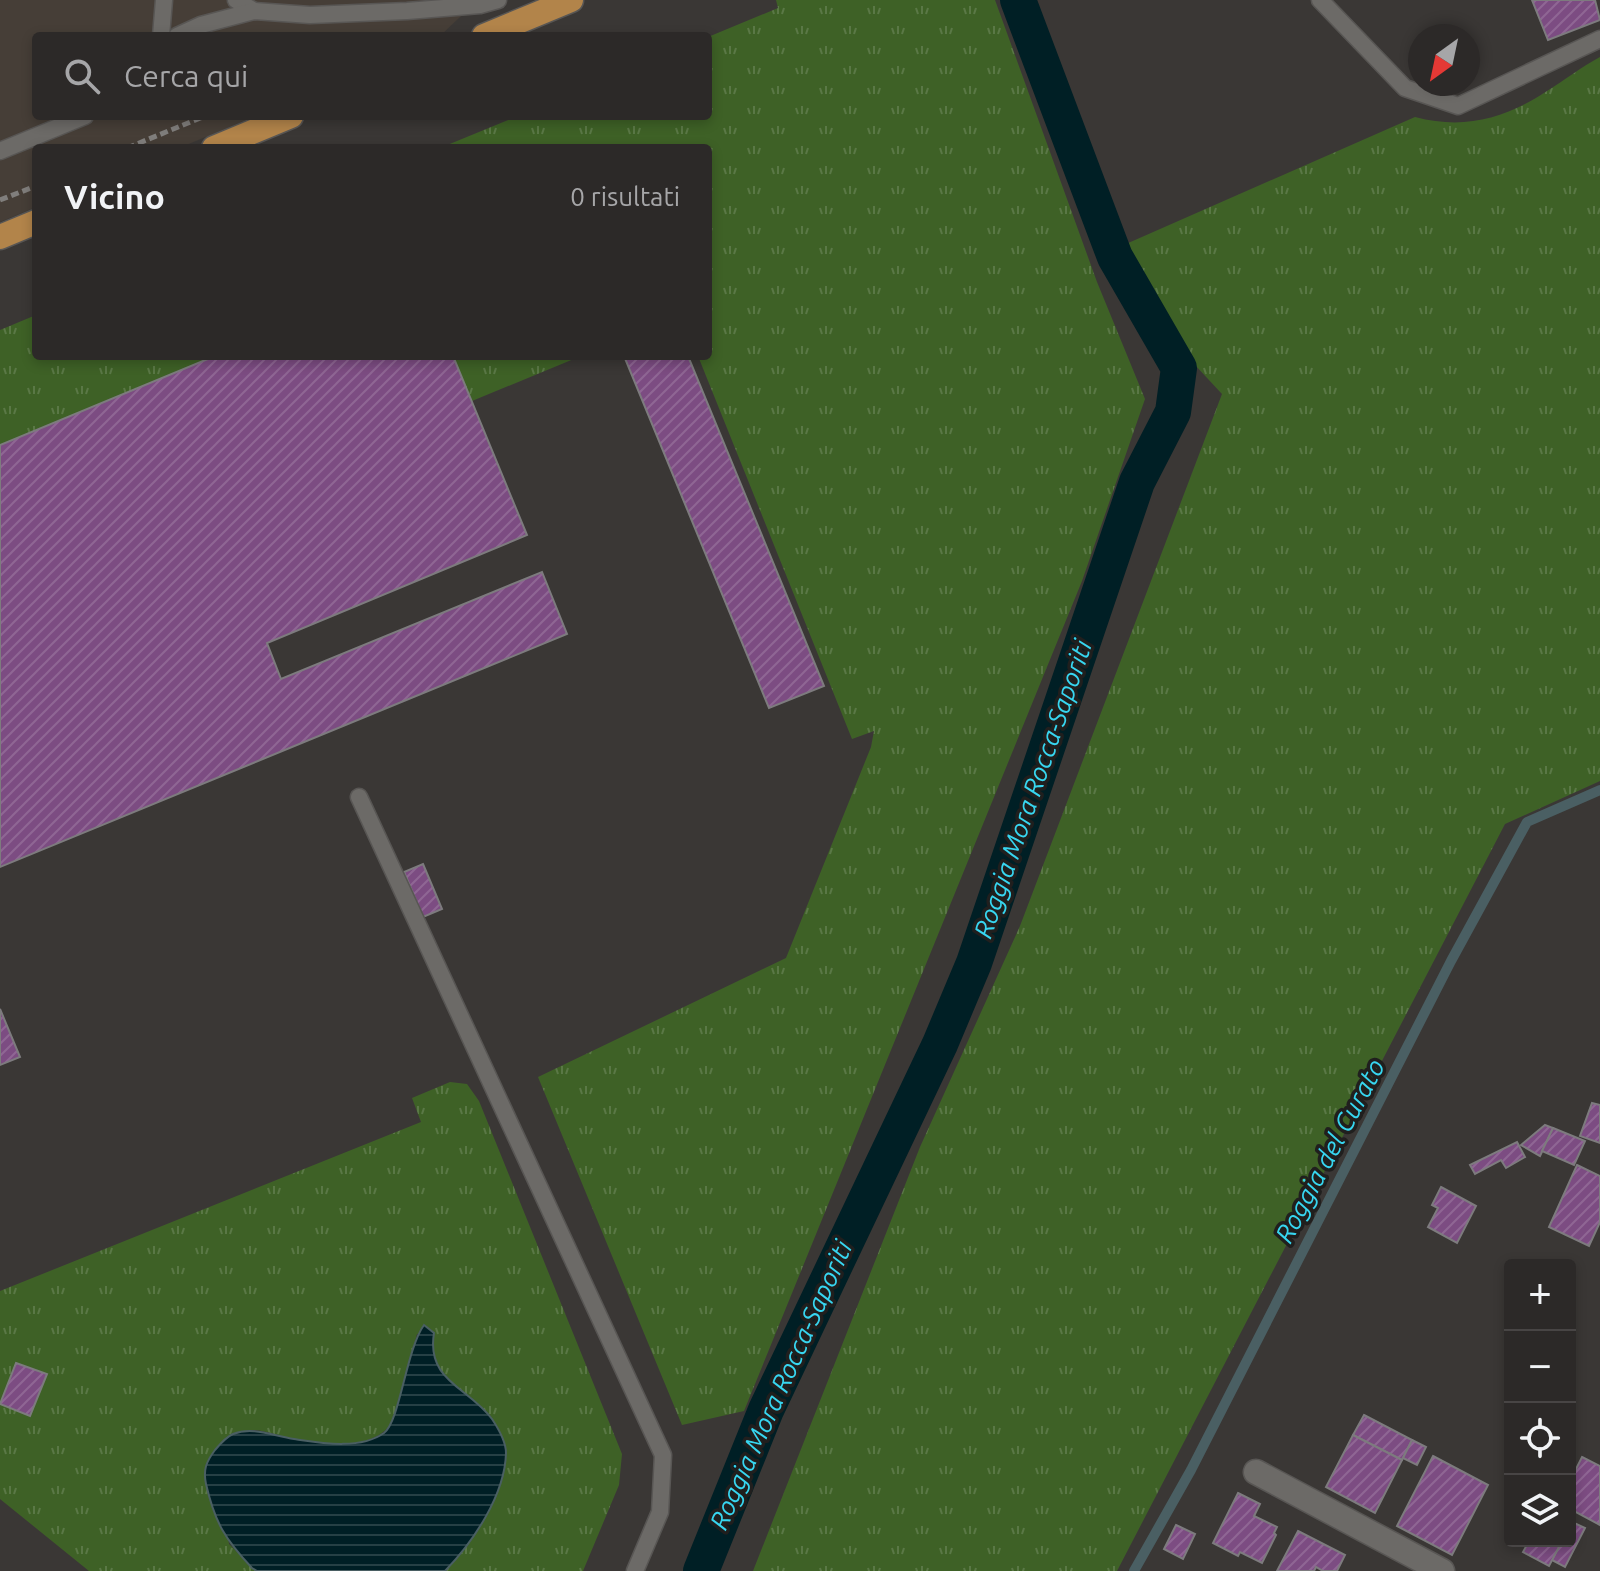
<!DOCTYPE html>
<html lang="it">
<head>
<meta charset="utf-8">
<style>
	body { margin:0; font-family:Ubuntu,sans-serif; background:#383534; color:#f1f3f6 }
	.controls { position:absolute; right:24px; bottom:24px; display:grid; overflow:hidden; border-radius:8px; box-shadow:0 4px 12px #0003 }
	.controls button { width:72px; height:72px; display:grid; place-items:center; padding:0; border:0; border-bottom:2px solid #484545; background:#2c2928; color:#f1f3f6; font:40px sans-serif }
	.compass { position:absolute; left:1408px; top:24px; width:72px; height:72px; border-radius:50%; background:#2c2928; box-shadow:0 4px 12px #0003; rotate:213deg }
	.list { margin:0; padding:0; list-style:none }
	h2 { display:flex; justify-content:space-between; align-items:center; height:104px; margin:0; padding:0 32px; font-size:34px }
	h2 small { font-size:26px; font-weight:400; color:#a6a6a8 }
	.icon { flex:none; width:44px; height:44px; fill:none; stroke:currentColor; stroke-width:2; stroke-linecap:round; stroke-linejoin:round }
	.map { position:relative; flex:none; width:1600px; height:1571px; overflow:hidden }
	.search { position:absolute; background:#2c2928; box-shadow:0 4px 12px #0003; left:32px; top:32px; width:680px; height:88px; display:flex; align-items:center; gap:20px; box-sizing:border-box; padding:0 28px; border-radius:8px; color:#a6a6a8; font-size:30px }
	.panel { position:absolute; background:#2c2928; box-shadow:0 4px 12px #0003; left:32px; top:144px; width:680px; height:216px; border-radius:8px }
	.map>svg:first-child { display:block }
	.built { fill:#463e37 }
	.grass { fill:url(#grass-tufts) }
	.water { fill:url(#water-rules); stroke:#4a5f63; stroke-width:2 }
	.lines { fill:none; stroke-linecap:round; stroke-linejoin:round }
	.stream { stroke:#4a5f63; stroke-width:10 }
	.canal { stroke:#001f25; stroke-width:36 }
	.building { fill:url(#building-hatch); stroke:#7d7b7e; stroke-width:2 }
	.lane-casing { stroke:#585654; stroke-width:19 }
	.street-casing { stroke:#585654; stroke-width:27 }
	.primary-casing { stroke:#585654; stroke-width:27 }
	.path { stroke:#807e7c; stroke-width:5; stroke-dasharray:8 4; stroke-linecap:butt }
	.lane { stroke:#6c6a67; stroke-width:16 }
	.street { stroke:#6c6a67; stroke-width:24 }
	.primary { stroke:#b2844a; stroke-width:24 }
	.labels { text-anchor:middle; stroke-width:7; stroke-linejoin:round; paint-order:stroke }
	.water-label { font-size:26px; font-style:italic; fill:#37d6f0; stroke:#201f1e }
</style>
</head>
<body>
<div class="map">
<svg width="1600" height="1571" viewBox="0 0 1600 1571">
	<defs>
		<pattern id="grass-tufts" width="24" height="20" patternUnits="userSpaceOnUse" patternTransform="scale(2)"><rect width="24" height="20" fill="#3e6126"/><path d="M3 7l-1-3M5 7V3M7 7l1-3M15 17l-1-3M17 17v-4M19 17l1-3" fill="none" stroke="#5a7846"/></pattern>
		<pattern id="water-rules" width="6" height="5" patternUnits="userSpaceOnUse" patternTransform="scale(2)"><rect width="6" height="5" fill="#001f25"/><path d="M0 2.5h6" fill="none" stroke="#264045"/></pattern>
		<pattern id="building-hatch" width="6" height="6" patternUnits="userSpaceOnUse" patternTransform="scale(2)"><rect width="6" height="6" fill="#7c4c82"/><path d="M-1 1l2-2M0 6l6-6M5 7l2-2" fill="none" stroke="#8f6694"/></pattern>
	</defs>
	<rect width="100%" height="100%" fill="#3a3735"/>
	<path class="built" d="M0 0H478L440 36H36V116H256L179 148H36V207L0 222Z"/>
	<g class="grass">
		<path d="M776 0H995L1097 282 1145 399 1082 581 744 1411 682 1425 538 1077 786 958 871 747 874 731 852 739 698 356H708V148H440L518 116H708V37L778 8Z"/>
		<path d="M1600 57V781L1505 824 1117 1571H753L920 1147 1020 926 1222 394 1195 365 1126 244 1415 117C1464 130 1505 119 1547 91 1565 80 1581 67 1600 57Z"/>
		<path d="M36 315V356H215L0 445V330Z"/>
		<path d="M453 356H581L472 401Z"/>
		<path d="M450 1082 467 1084 479 1101 622 1454 619 1485 583 1571H445C468 1548 512 1480 505 1447 503 1438 497 1426 492 1419 468 1387 426 1381 434 1333L417 1334 394 1418C378 1453 323 1444 292 1439 280 1436 267 1431 255 1430 239 1430 227 1437 217 1448L229 1544 257 1571H89L0 1499V1291L421 1122 412 1098Z"/>
	</g>
	<path class="water" d="M424 1325 434 1333C426 1381 468 1387 492 1419 498 1428 506 1442 506 1453 505 1495 473 1542 445 1571H257L252 1568C225 1539 215 1523 206 1484 203 1470 206 1462 215 1450 220 1444 226 1437 233 1434 253 1426 273 1436 294 1439 321 1443 360 1450 384 1433 400 1421 406 1350 424 1325Z"/>
	<g class="lines">
		<path class="stream" d="M1134 1571 1191 1470 1451 961 1527 822 1600 790"/>
		<path class="canal" d="M701 1571 766 1410 940 1044 974 963 1137 482 1173 412 1179 368 1115 257 1018 0"/>
	</g>
	<g class="building">
		<path d="M1532 0H1595L1600 20 1548 40Z"/>
		<path d="M215 356H453L527 535 267 643 281 679 542 572 567 634 0 867V445Z"/>
		<path d="M624 356H688L824 686 769 708Z"/>
		<path d="M423 864 442 909 423 917 404 872Z"/>
		<path d="M0 1009 20 1057 0 1065Z"/>
		<path d="M1592 1103 1600 1105V1143L1580 1136Z"/>
		<path d="M1545 1125 1553 1128 1540 1156 1521 1145Z"/>
		<path d="M1553 1128 1585 1141 1574 1165 1542 1151Z"/>
		<path d="M1517 1142 1525 1157 1506 1168 1501 1160 1475 1174 1470 1165Z"/>
		<path d="M1577 1165 1600 1176V1222L1589 1246 1549 1227Z"/>
		<path d="M1441 1187 1476 1206 1457 1243 1428 1227 1438 1208 1432 1205Z"/>
		<path d="M16 1363 47 1374 30 1416 0 1404Z"/>
		<path d="M1364 1415 1412 1440 1402 1460 1353 1435Z"/>
		<path d="M1353 1435 1402 1460 1375 1513 1326 1487Z"/>
		<path d="M1412 1440 1426 1447 1417 1465 1403 1458Z"/>
		<path d="M1433 1456 1488 1485 1452 1555 1397 1526Z"/>
		<path d="M1582 1457 1600 1466V1525L1570 1509V1481Z"/>
		<path d="M1238 1493 1260 1504 1254 1516 1277 1527 1274 1533 1276 1535 1262 1563 1240 1552 1238 1556 1213 1543Z"/>
		<path d="M1572 1522 1585 1528 1565 1567 1552 1560 1562 1541H1570Z"/>
		<path d="M1176 1525 1195 1534 1183 1559 1164 1549Z"/>
		<path d="M1298 1531 1345 1555 1337 1571H1323L1316 1567 1314 1571H1277Z"/>
		<path d="M1529 1541H1562L1549 1566 1523 1552Z"/>
	</g>
	<g class="lines">
		<defs>
			<g id="lane">
				<path d="M236 0 254 11"/>
				<path d="M1320 0 1405 88 1458 106 1600 39"/>
				<path d="M161 36 164 0"/>
				<path d="M177 36 201 25 254 11 310 15 407 11 480 5 498 0"/>
				<path d="M0 151 85 116"/>
				<path d="M359 797 663 1455 660 1512 635 1571"/>
			</g>
			<path id="street" d="M1256 1472 1442 1571"/>
			<g id="primary">
				<path d="M484 36 571 0"/>
				<path d="M214 148 291 116"/>
				<path d="M0 237 36 222"/>
			</g>
		</defs>
		<use href="#lane" class="lane-casing"/>
		<use href="#street" class="street-casing"/>
		<use href="#primary" class="primary-casing"/>
		<g class="path">
			<path d="M127 148 205 116"/>
			<path d="M0 200 36 186"/>
		</g>
		<use href="#lane" class="lane"/>
		<use href="#street" class="street"/>
		<use href="#primary" class="primary"/>
	</g>
	<g class="labels">
		<g class="water-label">
			<text transform="translate(1033 789) rotate(-71)" y="9">Roggia Mora Rocca-Saporiti</text>
			<text transform="translate(1330 1151) rotate(-62)" y="9">Roggia del Curato</text>
			<text transform="translate(781 1385) rotate(-66)" y="9">Roggia Mora Rocca-Saporiti</text>
		</g>
	</g>
</svg>
<div class="controls">
<button>+</button>
<button>−</button>
<button><svg class="icon" aria-label="locate" viewBox="0 0 24 24"><circle cx="12" cy="12" r="6"/><path d="M12 2v4M12 18v4M2 12h4M18 12h4"/></svg></button>
<button><svg class="icon" aria-label="layers" viewBox="0 0 24 24"><path d="M12 4l9 5-9 5-9-5zM3 14l9 5 9-5"/></svg></button>
</div>
<svg class="compass" viewBox="-18 -18 36 36"><path d="M0-13l5 13h-10z" fill="#e53935"/><path d="M0 13l5-13h-10z" fill="#a6a6a8"/></svg>
<div class="search"><svg class="icon" aria-label="search" viewBox="0 0 24 24"><circle cx="10" cy="10" r="6"/><path d="M15 15l6 6"/></svg>Cerca qui</div>
<section class="panel">
<h2>Vicino<small>0 risultati</small></h2>
<ul class="list">
</ul>
</section>
</div>
</body>
</html>
